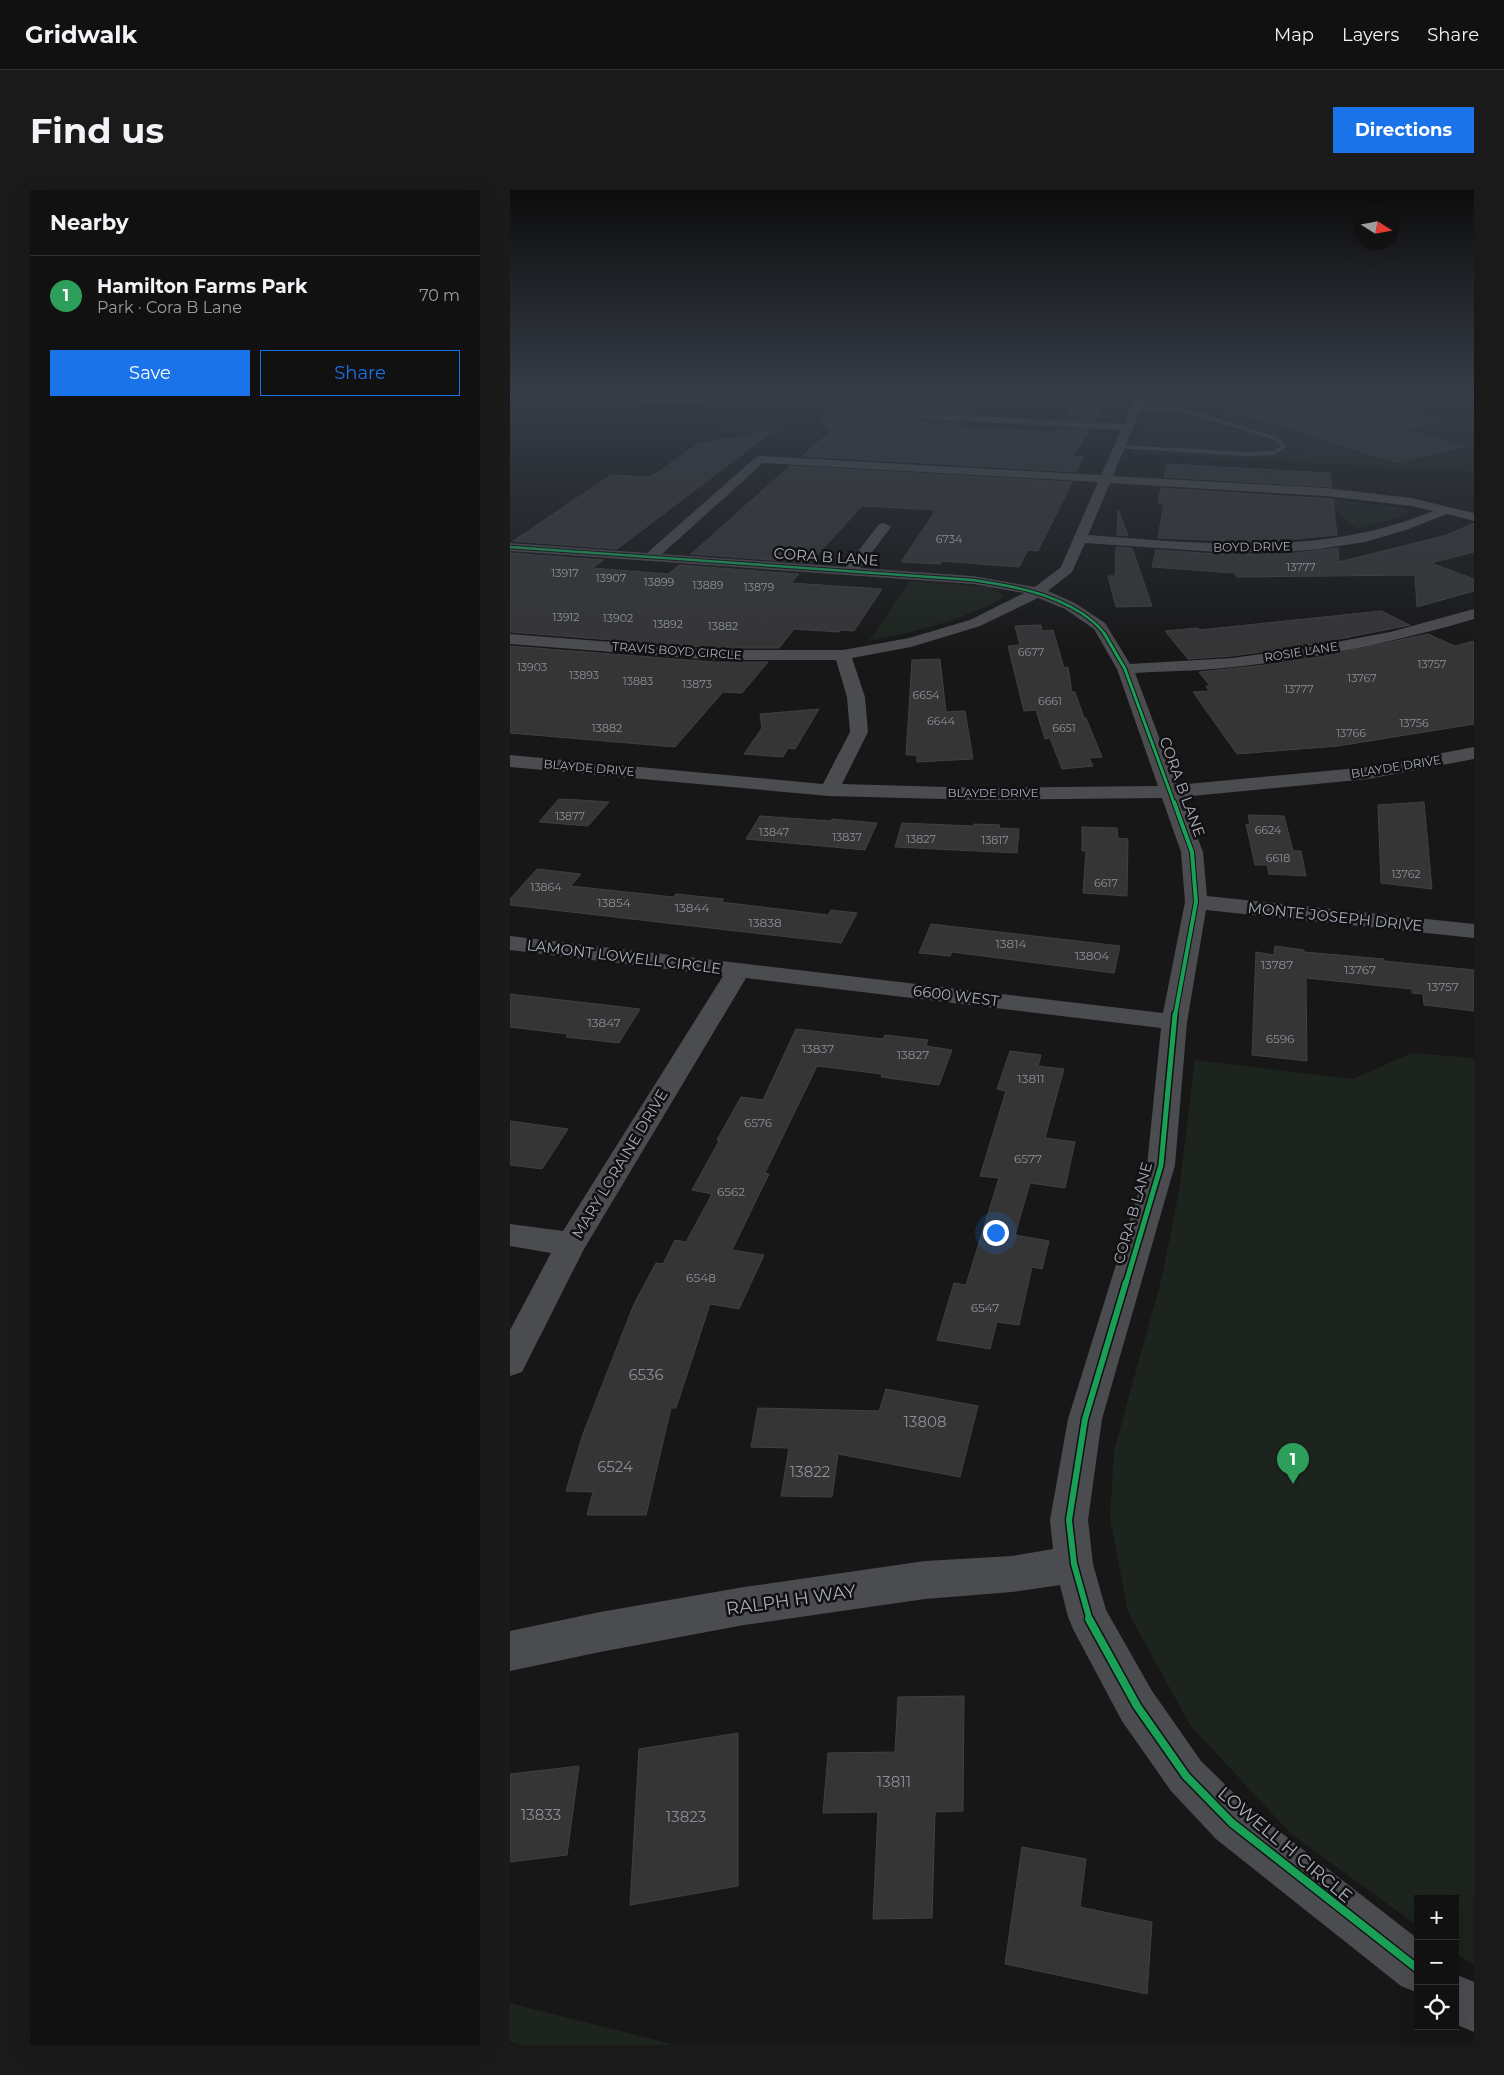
<!DOCTYPE html>
<html lang="en">
<head>
<meta charset="utf-8">
<style>
	body { margin:0; font-family:Montserrat,sans-serif; background:#1a1a1a; color:#f1f3f6 }
	.controls { position:absolute; right:15px; bottom:15px; display:grid; overflow:hidden; border-radius:0px; box-shadow:0 5px 20px #0002 }
	.controls button { width:45px; height:45px; display:grid; place-items:center; padding:0; border:0; border-bottom:1px solid #303131; background:#111; color:#f1f3f6; font:25px sans-serif }
	.compass { position:absolute; left:844px; top:15px; width:45px; height:45px; border-radius:50%; background:#111; box-shadow:0 5px 20px #0002; rotate:101deg }
	.you { position:absolute; left:485px; top:1042px; width:18px; height:18px; margin:-12px; border:4px solid #fff; border-radius:50%; background:#1a73e8; box-shadow:0 0 0 8px #1a73e833 }
	.badge { display:grid; place-items:center; width:32px; height:32px; border-radius:50%; background:#1a73e8; color:#fff; font-size:16px; font-weight:700 }
	.pin { position:absolute; translate:-50% -41px; filter:drop-shadow(0 1px 2px #0008) }
	.pin::after { content:''; position:absolute; top:26px; width:18px; height:15px; background:inherit; clip-path:polygon(0 0,100% 0,50% 100%) }
	.list { margin:0; padding:0; list-style:none }
	h2 { display:flex; justify-content:space-between; align-items:center; height:65px; margin:0; padding:0 20px; font-size:21px }
	h2 small { font-size:16px; font-weight:400; color:#9c9d9f }
	.list li { display:grid; grid-template-columns:32px 1fr auto; gap:15px; align-items:center; box-sizing:border-box; height:80px; padding:0 20px; border-top:1px solid #303131 }
	.list b { display:block; font-size:19px; white-space:nowrap }
	.list p { margin:0; font-size:16px; white-space:nowrap; color:#9c9d9f }
	.list em { font-size:16px; font-style:normal; color:#9c9d9f }
	.actions { display:flex; gap:10px; padding:15px 20px }
	.actions a { flex:1; padding:11px 0; border:1px solid #1a73e8; border-radius:0px; text-align:center; font-size:18px; color:#1a73e8 }
	.actions .main { background:#1a73e8; color:#fff }
	.icon { flex:none; width:28px; height:28px; fill:none; stroke:currentColor; stroke-width:2; stroke-linecap:round; stroke-linejoin:round }
	.map { position:relative; flex:none; width:964px; height:1855px; overflow:hidden; border-radius:0px }
	header { display:flex; align-items:center; gap:30px; box-sizing:border-box; height:70px; padding:0 25px; background:#111; border-bottom:1px solid #303131 }
	header strong { font-size:24px }
	nav { display:flex; gap:28px; margin-inline-start:auto; font-size:18px }
	.intro { display:flex; align-items:center; justify-content:space-between; box-sizing:border-box; height:120px; padding:0 30px }
	h1 { margin:0; font-size:35px }
	.button { padding:12px 22px; border-radius:0px; background:#1a73e8; color:#fff; font-size:18px; font-weight:700 }
	main { display:flex; gap:30px; padding:0 30px }
	aside { flex:1; background:#111; border-radius:0px; box-shadow:0 5px 20px #0002 }
	.map>svg:first-child { display:block }
	.built { fill:#212123 }
	.green { fill:#1d241e }
	.building { fill:#353536; stroke:#3f4043 }
	.lines { fill:none; stroke-linecap:round; stroke-linejoin:round }
	.lane { fill:#4b4c50; fill-rule:evenodd }
	.street { fill:#4b4c50; fill-rule:evenodd }
	.cycleway-far5-casing { stroke:#111113; stroke-width:4.5 }
	.cycleway-far4-casing { stroke:#111113; stroke-width:5 }
	.cycleway-far3-casing { stroke:#111113; stroke-width:6 }
	.cycleway-far2-casing { stroke:#111113; stroke-width:8 }
	.cycleway-far1-casing { stroke:#111113; stroke-width:9 }
	.cycleway-casing { stroke:#111113; stroke-width:11 }
	.cycleway-far5 { stroke:#1a9f57; stroke-width:2.5 }
	.cycleway-far4 { stroke:#1a9f57; stroke-width:3 }
	.cycleway-far3 { stroke:#1a9f57; stroke-width:4 }
	.cycleway-far2 { stroke:#1a9f57; stroke-width:5 }
	.cycleway-far1 { stroke:#1a9f57; stroke-width:6 }
	.cycleway { stroke:#1a9f57; stroke-width:8 }
	.labels { text-anchor:middle; stroke-width:5; stroke-linejoin:round; paint-order:stroke }
	.far-number-label { font-size:11px; fill:#8b8f98 }
	.far-street-label { font-size:12px; fill:#a8adb8; stroke:#111113 }
	.number-label { font-size:12px; fill:#8b8f98 }
	.street-label { font-size:15px; fill:#a8adb8; stroke:#111113 }
	.near-number-label { font-size:15px; fill:#8b8f98 }
	.near-street-label { font-size:18px; fill:#a8adb8; stroke:#111113 }
</style>
</head>
<body>
<header>
<strong>Gridwalk</strong>
<nav><a>Map</a><a>Layers</a><a>Share</a></nav>
</header>
<div class="intro"><h1>Find us</h1><a class="button">Directions</a></div>
<main>
<aside>
<h2>Nearby<small></small></h2>
<ul class="list">
<li><span class="badge" style="background:#2e9e5b">1</span><div><b>Hamilton Farms Park</b><p>Park · Cora B Lane</p></div><em>70 m</em></li>
</ul>
<div class="actions"><a class="main">Save</a><a>Share</a></div>
</aside>
<div class="map">
<svg width="964" height="1855" viewBox="0 0 964 1855">
	<rect width="100%" height="100%" fill="#171717"/>
	<path class="built" d="M644 204H964V282L621 263Z"/>
	<g class="green">
		<path d="M920 204H964V281L633 264 740 269 762 267 790 260V270L876 274 874 263 921 265 923 277H927L924 265 962 255 945 211Z"/>
		<path d="M248 205 315 208 272 245 160 239 190 215 229 211Z"/>
		<path d="M858 207 911 222 910 223 913 238 916 239 863 250 792 247 771 241 788 246 781 248 714 226 733 224 747 228 737 231 749 229 796 244 819 240 857 248 905 237 884 231 902 222 853 208Z"/>
		<path d="M642 220 672 222 686 226C677 228 669 226 660 228L665 230H655L645 255 658 256 656 257 628 256Z"/>
		<path d="M812 307 893 318 899 322 889 327 847 339Z"/>
		<path d="M400 391 480 397 494 405 491 409C449 431 406 442 359 451Z"/>
		<path d="M902 863 964 868V1775L945 1763V1709H908V1736L781 1644 680 1535 618 1422 600 1328 604 1261 653 1083 669 1001 685 870 843 889Z"/>
		<path d="M0 1813 165 1855H13L0 1852Z"/>
	</g>
	<g class="building">
		<path d="M358 204H474L466 212 472 213 462 224 397 220 390 224 397 230 454 233 451 237 545 242 548 238 580 240 563 266 573 267 566 282 292 266 320 242 311 230 331 211 349 212Z"/>
		<path d="M774 204H905L906 216 890 219 932 231 894 239 952 257 885 272 708 216Z"/>
		<path d="M568 208 598 209 585 231 554 229Z"/>
		<path d="M263 241 107 359 3 351 101 285 141 287 188 254Z"/>
		<path d="M657 274 820 283 822 297 654 287Z"/>
		<path d="M280 276 562 292 528 361 518 360 509 377 432 371 430 374 391 372 426 320 352 316 300 373 181 364Z"/>
		<path d="M651 298 823 309 827 345 753 352 648 348 654 313H648Z"/>
		<path d="M608 321H609L618 346 607 345Z"/>
		<path d="M964 333V362L921 373 964 389V401L907 417 905 385 727 387 725 383 642 377 646 360 707 364H776L828 358 829 372 937 345Z"/>
		<path d="M606 357 622 358 642 416 606 417 598 386H605Z"/>
		<path d="M0 363 93 370 82 378 158 384 169 375 289 384 281 393 372 399 344 441 331 440 329 442 284 439 269 458H204L0 442Z"/>
		<path d="M871 421 900 435 794 456 722 466 678 469 655 441 688 438 689 440Z"/>
		<path d="M531 435 532 441 543 440 554 478 558 477 562 502H565L574 528H576L592 567 579 568 583 576 552 579 540 548 535 549 526 520 514 521 498 456 510 455 505 436Z"/>
		<path d="M918 444 945 456 964 451V534L828 556 727 564 683 502 699 501 696 496H700L689 482 755 475 815 466Z"/>
		<path d="M0 456 204 472H258L232 503 213 502 165 557 0 543Z"/>
		<path d="M430 469 436 522 455 521 463 569 407 572V565H396L402 470Z"/>
		<path d="M309 519 285 559 278 558 273 567 234 564 252 538 250 524Z"/>
		<path d="M49 609 69 610 99 612 78 636 29 632Z"/>
		<path d="M914 612 922 699 871 693 868 615Z"/>
		<path d="M738 625 774 626 783 661H791L796 686 759 684 757 675H745L736 634 740 635Z"/>
		<path d="M250 626 321 631 322 629 367 633 355 660 236 649Z"/>
		<path d="M392 633 463 636 464 634 490 635 489 638 509 639 507 663 385 657Z"/>
		<path d="M572 637 607 638 608 648 618 649 617 706 573 703 576 661H572Z"/>
		<path d="M27 679 71 684 61 696 163 707 166 704 214 709 211 712 318 725 321 720 347 723 331 753 0 715V709Z"/>
		<path d="M421 734 610 756 604 783 442 762 440 766 409 763Z"/>
		<path d="M765 756 794 760V762L874 769V771L964 780V821L914 815 913 804 902 803V799L796 788 797 871 742 865 746 762 764 765Z"/>
		<path d="M0 804 130 819 109 853 56 847 58 844 0 837Z"/>
		<path d="M286 839 373 849 375 845 418 850 416 856 442 860 429 895 371 887 372 884 307 876 255 983 259 984 222 1060 254 1065 229 1119 200 1114 166 1218H161L136 1325H77L83 1302 56 1301 73 1244 124 1114 146 1073 153 1074 165 1050 176 1052 202 1004 182 1000 209 951 207 950 231 907 253 910Z"/>
		<path d="M500 861 531 865 528 876 554 879 535 948 565 952 555 998 520 993 505 1045 539 1051 532 1079 522 1077 509 1135 487 1132 480 1159 427 1150 444 1093 456 1095 489 988 470 986 496 901 487 899Z"/>
		<path d="M0 931 58 939 32 979 0 975Z"/>
		<path d="M376 1199 468 1216 450 1287 328 1264 322 1307 271 1306 279 1258 241 1257 248 1218 369 1221Z"/>
		<path d="M454 1506 453 1621 425 1622 422 1728 363 1729 368 1622 313 1623 318 1563 385 1562 388 1507Z"/>
		<path d="M228 1543V1696L120 1715 129 1559Z"/>
		<path d="M69 1576 57 1665 0 1672V1584Z"/>
		<path d="M512 1657 576 1669 570 1717 642 1732 637 1804 495 1774Z"/>
	</g>
	<g class="lines">
		<g class="lane">
			<path d="M703 204H714L683 211 629 207 631 206 683 207Z"/>
			<path d="M758 204H767L760 206Z"/>
			<path d="M626 216 674 218 766 247 778 256 764 265 737 266 607 258 609 255 737 262 763 261 771 256 762 249 674 222 624 219Z"/>
		</g>
		<g class="street">
			<path d="M9 204H82L192 209 245 204 220 213 192 215 14 207Z"/>
			<path d="M627 204H637L603 286 816 298 901 308 964 323V331L937 324 896 340 855 352 809 359 776 362H707L575 353 562 382 538 401 565 413 595 433 620 474 722 468 794 458 880 442 964 419V429C886 452 805 469 724 477 691 481 658 481 625 483L667 595 858 577 964 557V569L858 589 672 607 693 662 697 706 964 734V748L696 720 677 832 665 975 592 1229 578 1330 583 1374 596 1420 642 1501 691 1571 738 1617 908 1749V1803L891 1796 706 1649 661 1601 612 1531 564 1441 558 1427 550 1395 502 1402 415 1409 234 1435 90 1462 0 1481V1441L90 1422 234 1397 415 1371 502 1366 543 1359 540 1330 558 1229 637 975 651 838 236 788 74 1059 12 1182 0 1186V1140L41 1063 0 1056V1034L53 1041 213 786 0 760V746L653 823 675 712 671 662 652 608 471 610 319 606 0 577V565L313 594 340 542 337 507 326 470H204L0 454V444L204 460H333L399 448 460 430 514 403 463 394 0 361V353L137 363 246 267 250 266 591 285 611 240 397 228 392 225 397 222 614 234ZM253 273 588 292 551 377 525 397 463 386 350 378 381 337 374 333 369 334 336 377 152 364ZM600 293 816 306 901 316 923 321C812 367 695 354 578 345ZM528 408 555 419 584 439 607 479 648 596 471 598 332 594 358 542 355 507 342 468 401 457 470 436Z"/>
			<path d="M945 1784 964 1792V1842L945 1834Z"/>
		</g>
		<defs>
			<path id="cycleway-far5" d="M0 357 463 390C502 396 539 402 573 424 582 431 589 435 595 445"/>
			<path id="cycleway-far4" d="M594 443 615 479 664 613"/>
			<path id="cycleway-far3" d="M664 612 682 662 686 712 665 826"/>
			<path id="cycleway-far2" d="M616 1093 651 975 665 824"/>
			<path id="cycleway-far1" d="M580 1431 564 1374 559 1330 575 1229 616 1092"/>
			<path id="cycleway" d="M579 1429 627 1516 676 1586 722 1633 908 1779"/>
		</defs>
		<use href="#cycleway-far5" class="cycleway-far5-casing"/>
		<use href="#cycleway-far4" class="cycleway-far4-casing"/>
		<use href="#cycleway-far3" class="cycleway-far3-casing"/>
		<use href="#cycleway-far2" class="cycleway-far2-casing"/>
		<use href="#cycleway-far1" class="cycleway-far1-casing"/>
		<use href="#cycleway" class="cycleway-casing"/>
		<use href="#cycleway-far5" class="cycleway-far5"/>
		<use href="#cycleway-far4" class="cycleway-far4"/>
		<use href="#cycleway-far3" class="cycleway-far3"/>
		<use href="#cycleway-far2" class="cycleway-far2"/>
		<use href="#cycleway-far1" class="cycleway-far1"/>
		<use href="#cycleway" class="cycleway"/>
	</g>
	<linearGradient id="sky" x2="0" y2="1"><stop stop-color="#0d0d0d"/><stop offset="0.44" stop-color="#363c47"/><stop offset="1" stop-color="#363c47" stop-opacity="0"/></linearGradient>
	<rect width="964" height="464" fill="url(#sky)"/>
	<g class="labels">
		<g class="far-number-label">
			<text x="439" y="353">6734</text>
			<text x="791" y="381">13777</text>
			<text x="55" y="387">13917</text>
			<text x="101" y="392">13907</text>
			<text x="149" y="396">13899</text>
			<text x="198" y="399">13889</text>
			<text x="249" y="401">13879</text>
			<text x="56" y="431">13912</text>
			<text x="108" y="432">13902</text>
			<text x="158" y="438">13892</text>
			<text x="213" y="440">13882</text>
			<text x="521" y="466">6677</text>
			<text x="922" y="478">13757</text>
			<text x="22" y="481">13903</text>
			<text x="74" y="489">13893</text>
			<text x="852" y="492">13767</text>
			<text x="128" y="495">13883</text>
			<text x="187" y="498">13873</text>
			<text x="789" y="503">13777</text>
			<text x="416" y="509">6654</text>
			<text x="540" y="515">6661</text>
			<text x="431" y="535">6644</text>
			<text x="904" y="537">13756</text>
			<text x="97" y="542">13882</text>
			<text x="554" y="542">6651</text>
			<text x="841" y="547">13766</text>
			<text x="60" y="630">13877</text>
			<text x="758" y="644">6624</text>
			<text x="264" y="646">13847</text>
			<text x="337" y="651">13837</text>
			<text x="411" y="653">13827</text>
			<text x="485" y="654">13817</text>
			<text x="768" y="672">6618</text>
			<text x="896" y="688">13762</text>
			<text x="596" y="697">6617</text>
			<text x="36" y="701">13864</text>
		</g>
		<g class="far-street-label">
			<text transform="translate(742 357) rotate(-1)" y="4">BOYD DRIVE</text>
			<text transform="translate(167 461) rotate(4)" y="4">TRAVIS BOYD CIRCLE</text>
			<text transform="translate(791 462) rotate(-9)" y="4">ROSIE LANE</text>
			<text transform="translate(886 577) rotate(-9)" y="4">BLAYDE DRIVE</text>
			<text transform="translate(79 578) rotate(5)" y="4">BLAYDE DRIVE</text>
			<text x="483" y="607">BLAYDE DRIVE</text>
		</g>
		<g class="number-label">
			<text x="104" y="717">13854</text>
			<text x="182" y="722">13844</text>
			<text x="255" y="737">13838</text>
			<text x="501" y="758">13814</text>
			<text x="582" y="770">13804</text>
			<text x="767" y="779">13787</text>
			<text x="850" y="784">13767</text>
			<text x="933" y="801">13757</text>
			<text x="94" y="837">13847</text>
			<text x="770" y="853">6596</text>
			<text x="308" y="863">13837</text>
			<text x="403" y="869">13827</text>
			<text x="521" y="893">13811</text>
			<text x="248" y="937">6576</text>
			<text x="518" y="973">6577</text>
			<text x="221" y="1006">6562</text>
			<text x="191" y="1092">6548</text>
			<text x="475" y="1122">6547</text>
		</g>
		<g class="street-label">
			<text transform="translate(316 367) rotate(4)" y="5">CORA B LANE</text>
			<text transform="translate(672 597) rotate(70)" y="5">CORA B LANE</text>
			<text transform="translate(825 727) rotate(6)" y="5">MONTE JOSEPH DRIVE</text>
			<text transform="translate(114 767) rotate(7)" y="5">LAMONT LOWELL CIRCLE</text>
			<text transform="translate(446 806) rotate(7)" y="5">6600 WEST</text>
			<text transform="translate(110 974) rotate(-59)" y="5">MARY LORAINE DRIVE</text>
			<text transform="translate(623 1023) rotate(-74)" y="5">CORA B LANE</text>
		</g>
		<g class="near-number-label">
			<text x="136" y="1190">6536</text>
			<text x="415" y="1237">13808</text>
			<text x="105" y="1282">6524</text>
			<text x="300" y="1287">13822</text>
			<text x="384" y="1597">13811</text>
			<text x="31" y="1630">13833</text>
			<text x="176" y="1632">13823</text>
		</g>
		<g class="near-street-label">
			<text transform="translate(281 1410) rotate(-8)" y="6">RALPH H WAY</text>
			<text transform="translate(775 1655) rotate(40)" y="6">LOWELL H CIRCLE</text>
		</g>
	</g>
</svg>
<div class="controls">
<button>+</button>
<button>−</button>
<button><svg class="icon" aria-label="locate" viewBox="0 0 24 24"><circle cx="12" cy="12" r="6"/><path d="M12 2v4M12 18v4M2 12h4M18 12h4"/></svg></button>
</div>
<svg class="compass" viewBox="-18 -18 36 36"><path d="M0-13l5 13h-10z" fill="#e53935"/><path d="M0 13l5-13h-10z" fill="#9c9d9f"/></svg>
<div class="you"></div>
<div class="pin badge" style="left:783px;top:1294px;background:#2e9e5b">1</div>
</div>
</main>
</body>
</html>
